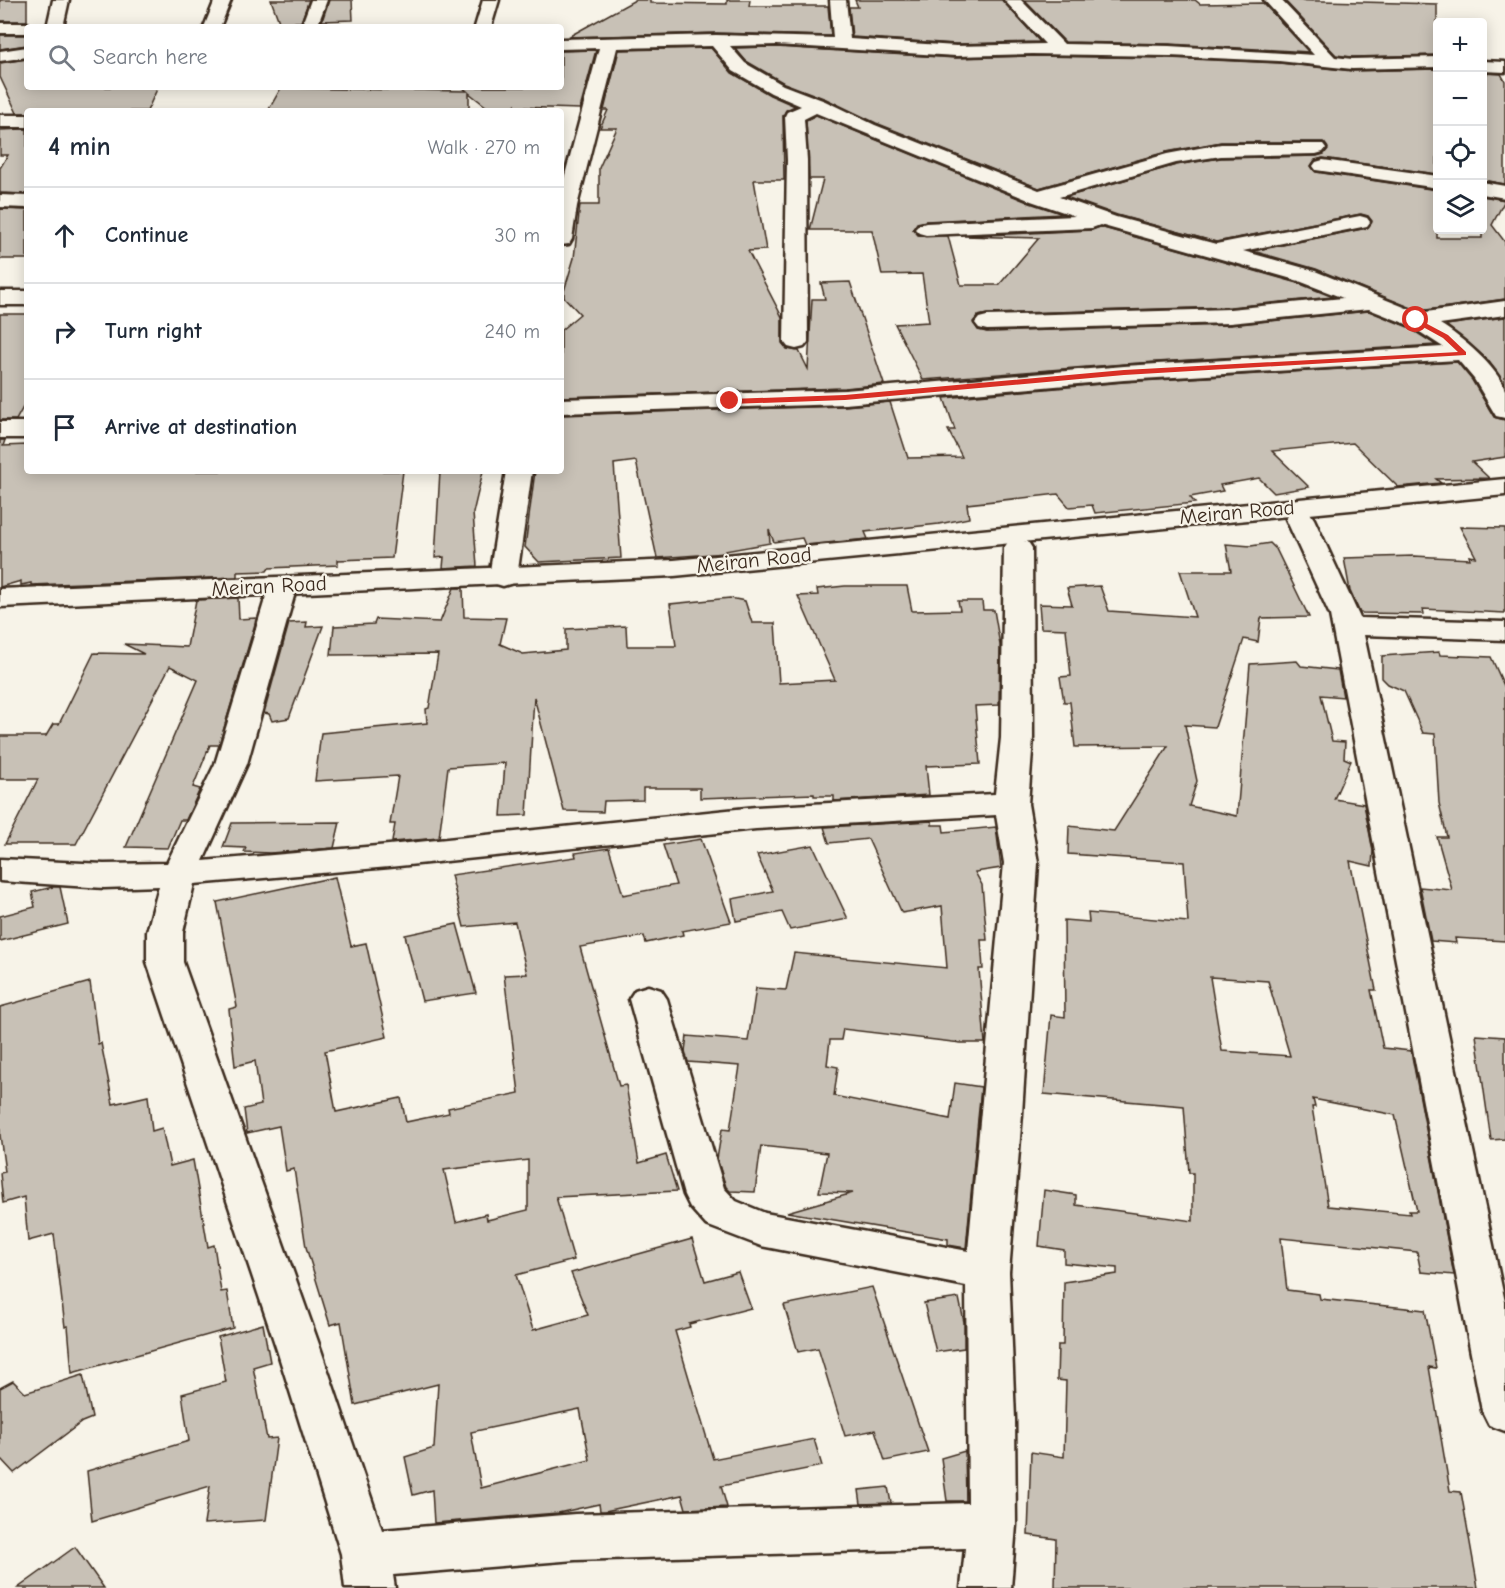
<!DOCTYPE html>
<html lang="en">
<head>
<meta charset="utf-8">
<style>
	body { margin:0; font-family:"Comic Neue",sans-serif; background:#f2f2f3; color:#1f2937 }
	.controls { position:absolute; right:18px; top:18px; display:grid; overflow:hidden; border-radius:6px; box-shadow:0 3px 15px #0003 }
	.controls button { width:54px; height:54px; display:grid; place-items:center; padding:0; border:0; border-bottom:2px solid #e0e1e3; background:#fff; color:#1f2937; font:30px sans-serif }
	.stop { position:absolute; width:18px; height:18px; margin:-14px; border:4px solid #d93025; border-radius:50%; background:#fff }
	.stop.end { background:#d93025; border-color:#fff; box-shadow:0 2px 6px #0008 }
	.list { margin:0; padding:0; list-style:none }
	h2 { display:flex; justify-content:space-between; align-items:center; height:78px; margin:0; padding:0 24px; font-size:26px }
	h2 small { font-size:20px; font-weight:400; color:#747a83 }
	.list li { display:grid; grid-template-columns:39px 1fr auto; gap:18px; align-items:center; box-sizing:border-box; height:96px; padding:0 24px; border-top:2px solid #e0e1e3 }
	.list b { display:block; font-size:22px; white-space:nowrap }
	.list em { font-size:20px; font-style:normal; color:#747a83 }
	.icon { flex:none; width:33px; height:33px; fill:none; stroke:currentColor; stroke-width:2; stroke-linecap:round; stroke-linejoin:round }
	.map { position:relative; flex:none; width:1505px; height:1588px; overflow:hidden }
	.search { position:absolute; background:#fff; box-shadow:0 3px 15px #0003; left:24px; top:24px; width:540px; height:66px; display:flex; align-items:center; gap:15px; box-sizing:border-box; padding:0 21px; border-radius:6px; color:#747a83; font-size:22px }
	.panel { position:absolute; background:#fff; box-shadow:0 3px 15px #0003; left:24px; top:108px; width:540px; height:366px; border-radius:6px }
	.map>svg:first-child { display:block }
	.building { fill:#c8c1b6; stroke:#3b2a1e; stroke-width:1.5; fill-rule:evenodd }
	.lines { fill:none; stroke-linecap:round; stroke-linejoin:round }
	.minor-casing { stroke:#3b2a1e; stroke-width:5 }
	.major-casing { stroke:#3b2a1e; stroke-width:5 }
	.minor { fill:#f7f3e8; fill-rule:evenodd }
	.major { fill:#f7f3e8; fill-rule:evenodd }
	.route { fill:#d93025 }
	.labels { text-anchor:middle; stroke-width:4.5; stroke-linejoin:round; paint-order:stroke }
	.street-label { font-size:21px; fill:#3b2a1e; stroke:#f7f3e8 }
</style>
</head>
<body>
<div class="map">
<svg width="1505" height="1588" viewBox="0 0 1505 1588">
	<rect width="100%" height="100%" fill="#f7f3e8"/>
	<filter id="ink" filterUnits="userSpaceOnUse"><feTurbulence type="fractalNoise" baseFrequency=".0167" numOctaves="2"/><feDisplacementMap in="SourceGraphic" scale="12" xChannelSelector="R" yChannelSelector="G"/><feConvolveMatrix kernelMatrix="1 2 1 2 8 2 1 2 1" color-interpolation-filters="sRGB"/></filter>
	<g filter="url(#ink)">
		<g class="building">
			<rect x="0" y="0" width="27" height="21"/>
			<path d="M271 0H309L301 22H295L291 27H281Z"/>
			<path d="M329 0H352L353 20 322 21Z"/>
			<path d="M635 0H650V3L727 4V0H750L749 6H828L831 36 716 33 568 37Z"/>
			<path d="M855 0H1002L1040 42 956 44 852 37 849 7H858Z"/>
			<path d="M1024 0H1195L1200 4 1263 3 1309 52 1169 44 1065 42Z"/>
			<path d="M1284 0 1437 4V55L1352 57 1336 55Z"/>
			<path d="M0 35H27V45L0 49Z"/>
			<path d="M776 47 956 58 1032 56 1169 58 1279 63 1352 71 1437 69V174L1323 158 1315 160 1311 166 1316 172 1437 190V238H1482V196L1505 200 1492 225 1505 242V299L1419 311 1316 269 1253 251 1367 228 1372 221 1368 216 1361 214 1216 242 1117 215 1066 197 1176 165 1221 158 1317 156 1324 154 1328 149 1323 142H1221L1166 152 1039 188 876 123 826 99 784 83 746 61 735 48Z"/>
			<path d="M711 48 732 73 770 95 795 106 786 110 783 116 784 180H754L766 250 748 251 782 317V343L787 349 799 351 808 369 812 299H825L821 283 850 282 884 384 845 388 561 397V330L580 314 564 297V291L574 258 580 205H599V168L617 128H600L608 110H604L619 50Z"/>
			<path d="M596 50 580 109 515 107V105L511 111H492L469 93V111H268L281 88 467 91 462 87H561V51Z"/>
			<path d="M27 59V87H158L147 111 17 113 0 77V63Z"/>
			<path d="M1482 73 1501 74 1505 81V184L1482 180Z"/>
			<path d="M816 115 1030 203 1063 214 926 221 917 223 913 229 918 235 948 236 961 285H999L1039 238 964 236 1092 230 1100 227 1298 283 1333 297 1230 307 987 314 978 316 973 322 978 330 987 332 1230 325 1369 311 1408 327 1436 345 1124 364 923 380 895 324 929 322 922 274 882 275 872 230H810L823 179H809L806 120Z"/>
			<path d="M24 129H27V194L0 193V168L8 155H0V130Z"/>
			<path d="M0 209 27 210V259H0Z"/>
			<path d="M0 314H27V400L16 420H0Z"/>
			<path d="M1505 317V385L1488 360 1446 325Z"/>
			<path d="M1457 362 1472 380 1494 417 1505 420V457L1472 462 1489 478 1436 479 1441 483 1398 487 1353 443 1272 451 1309 487 1274 493 1259 478 1220 485 1223 491 1190 497 1195 503 1095 513 1092 505 1069 507 1058 494 967 504 969 518 939 524 865 532 868 539 805 545 802 538 774 542 769 530 770 543 725 551 726 553 657 558 636 461 614 464 621 558 539 562 525 547 535 471H561V415L845 406 890 402 908 458 962 457 948 430H955L944 398 1124 382Z"/>
			<path d="M0 440H5L3 446 27 445V471H403L392 558 338 560V565L269 568 267 571 237 572V577L31 585V583L21 585V581L0 587Z"/>
			<path d="M440 471H483L473 513 477 566 443 568 444 557 435 558Z"/>
			<path d="M1460 527 1505 528V613L1423 609 1424 614 1360 613 1350 591 1344 558 1414 556 1470 559 1469 556 1476 557Z"/>
			<path d="M1270 543 1276 549 1309 617 1261 618 1258 642 1244 639 1215 727 1185 725 1197 781 1189 806 1237 816 1250 664 1297 661 1301 666 1338 670 1343 697 1321 695 1332 741 1345 742 1344 758 1351 761 1334 799 1364 804 1373 851 1372 866 1350 861 1376 990H1371L1383 1048 1411 1051 1454 1275 1421 1272 1417 1252 1281 1238 1287 1290 1319 1294 1320 1299 1425 1310 1436 1368 1429 1367 1450 1491 1461 1492 1478 1588H1055L1056 1539 1028 1535 1031 1452 1064 1457 1066 1381 1057 1380 1058 1345H1063L1064 1282 1117 1274V1268L1064 1263V1250L1039 1246 1044 1190 1076 1195V1205L1193 1221V1173H1189L1184 1106 1044 1094 1051 1015 1065 1017 1064 920 1089 922 1088 913 1188 922 1184 862 1068 854 1069 826 1114 831 1168 746 1075 747 1070 702H1064L1060 677 1071 676 1066 629 1041 628 1039 604 1072 605 1067 588 1100 586 1109 611 1195 617 1180 571H1231L1226 544 1251 546ZM1210 977 1268 981 1290 1056 1222 1051ZM1313 1099 1395 1115 1417 1211H1409L1410 1214 1328 1206 1312 1107H1315Z"/>
			<path d="M845 586H907L912 611 960 610 958 601H982L983 610H994L1000 645 999 705 975 706 980 764 926 766 929 795 834 801V796H814V794L700 798V788H643V800L604 801 603 812 564 811 534 697 527 815 501 816 505 763 448 767 439 838 392 842 395 824H390L398 776 315 781 321 733 427 723 426 709 429 708 438 654 331 655 334 626 374 624 376 619 440 622 454 588H463L464 617 506 618 500 644 523 654 566 650V629L626 626 627 646H676L670 604 730 598 745 601 752 623H775L779 683 835 680 798 596 818 595 817 589Z"/>
			<path d="M238 598 239 619 256 618 255 624 219 745H210L193 787 200 789 186 820H180L168 848 126 847 198 680 170 666 76 844H5L38 779H0V736H46L53 724H59L94 653 144 654 124 644 187 647 196 600Z"/>
			<path d="M307 622 306 627 323 626 289 718 272 721 269 714 264 713 289 623Z"/>
			<path d="M1439 652 1440 655 1491 657 1505 688V941L1455 938 1456 943 1431 941 1420 887 1452 890 1437 837H1447L1439 803 1435 734 1423 733 1404 691 1388 684 1382 678V656Z"/>
			<path d="M932 821V825H943L944 832 996 827 1001 868 975 872 982 885 987 940H981L983 969H979L985 1043H961L843 1029 841 1040H830L827 1065 838 1067 834 1096 950 1119 955 1083 981 1087 966 1248 948 1245V1239L787 1212 853 1193 819 1192 827 1153 761 1146 755 1192 730 1191 726 1187 717 1159 722 1129 730 1130 740 1066 688 1062 685 1051 687 1036 748 1041 756 988 786 990 794 953 947 968 942 906 902 913 868 839 829 843 824 827Z"/>
			<path d="M340 822 334 848 270 853 244 852 246 848 223 847 232 823Z"/>
			<path d="M701 839 731 922 682 931 683 935 646 943 644 936 580 947 619 1086 626 1085 639 1163 666 1155 677 1191 556 1197 574 1260 516 1275 533 1330 588 1315 571 1273 692 1239 705 1281 738 1272 751 1308 689 1324 690 1327 675 1331 713 1459 814 1439 822 1466 721 1486 727 1507 686 1509 682 1495 605 1511H600L599 1504 558 1513 434 1523 432 1490 413 1495 405 1457 434 1448 438 1384 355 1405 341 1322 330 1325 306 1247 294 1169 286 1171 279 1126 247 1133 244 1109 261 1105 255 1061 235 1066 229 1009 237 1007 217 902 335 877 351 946 366 943 387 1037 325 1051 336 1112 401 1098 406 1122 449 1113 448 1108 519 1093 504 975 527 974 515 922 464 927 451 875 576 857 575 853 609 848 623 895 676 885 663 845ZM528 1160V1210L487 1220 486 1214 456 1222 444 1170ZM580 1409 590 1460 481 1488 471 1432Z"/>
			<path d="M813 845 848 919 790 930 782 912 736 921 732 899 773 891 757 855Z"/>
			<path d="M53 887H60L68 924 0 941V916L35 907 32 892Z"/>
			<path d="M457 924 476 993 422 1001 405 935Z"/>
			<path d="M90 982 98 1044 101 1043 113 1104 148 1096 152 1131 162 1128 170 1166 193 1160 208 1247 214 1245 221 1292 227 1291 233 1328 72 1373 68 1326 65 1327 54 1234 28 1241 24 1197 3 1203 0 1173 5 1172 0 1135V1007Z"/>
			<path d="M1476 1035 1505 1037V1139L1491 1140Z"/>
			<path d="M872 1287 928 1452 885 1461 875 1430 845 1436 818 1348 798 1352 784 1305Z"/>
			<path d="M959 1298 964 1322V1348L936 1352 924 1303Z"/>
			<path d="M263 1324 270 1362 253 1367 267 1439 277 1438 266 1520 204 1524 210 1486 92 1521 87 1471 189 1441 182 1394 226 1382 218 1337Z"/>
			<path d="M83 1375 92 1418 82 1422 14 1473 0 1458V1388L13 1381 25 1393Z"/>
			<path d="M965 1451 966 1501H947L941 1458Z"/>
			<path d="M888 1487 891 1503 861 1504 859 1490Z"/>
			<path d="M75 1547 104 1588H18Z"/>
		</g>
		<g class="lines">
			<defs>
				<g id="minor">
					<path d="M53 0H69L63 27H47Z"/>
					<path d="M215 0H231L220 27H204Z"/>
					<path d="M311 0H327L317 27H301Z"/>
					<path d="M483 0H499L491 27H475Z"/>
					<path d="M830 0H846L850 39 956 46 1045 44 1004 0H1021L1064 44 1169 46 1314 55 1264 0H1281L1335 57 1352 59 1438 57V67L1352 69 1279 61 1169 56 1032 54 956 56 776 45 730 46 745 63 783 85 825 101 875 125 1039 190 1167 154 1221 144H1323L1326 148 1323 152 1316 154 1221 156 1176 163 1059 197 1116 217 1216 244 1360 216 1367 218 1370 222 1367 226 1243 251 1315 271 1419 313 1505 301V315L1440 324C1461 337 1497 366 1505 390 1505 398 1505 410 1505 418L1496 416 1474 379 1458 360 1124 380 845 404 561 413V399L845 390 1124 366 1443 347 1409 325 1369 309 1230 323 987 330 979 328 975 323 979 318 987 316 1230 309 1343 298 1299 281 1100 225 1092 228 926 235 919 233 915 229 919 225 926 223 1075 216 1031 201 816 113 804 119 807 160 808 342 804 347 796 349 788 347 784 342 787 160 785 116 787 112 801 106 771 93 733 71 712 46 617 48 577 206 572 239 569 244 561 245V190L599 48 561 49V39L716 35 833 38Z"/>
					<path d="M0 23H27L35 27H27V33H0Z"/>
					<path d="M27 47V57L0 61V51Z"/>
					<path d="M1482 61 1505 62V72L1482 71Z"/>
					<rect x="0" y="115" width="27" height="12"/>
					<path d="M1323 160 1438 176V188L1316 170 1313 166 1316 162Z"/>
					<path d="M1482 182 1505 186V198L1482 194Z"/>
					<path d="M0 195 27 196V208L0 207Z"/>
					<rect x="0" y="291" width="27" height="14"/>
					<rect x="0" y="422" width="27" height="16"/>
					<path d="M506 471H532L517 577 513 583 503 586 493 583 489 577Z"/>
					<path d="M1300 511 1310 513 1314 519 1360 618 1505 622V640L1364 635 1505 1302V1431L1489 1425 1482 1411 1330 615 1286 519 1290 513Z"/>
					<path d="M1018 540 1028 542 1032 548 1033 738 1028 804 1038 863 1022 1114 1009 1272 1015 1419 1016 1525 1011 1588H961L965 1548 575 1560 393 1575 395 1588H345L341 1554 277 1350 147 962V932L159 886 104 888 0 881V859L104 864 167 863 215 764 266 596 270 590 280 587 290 590 294 596 247 764 203 861 389 845 756 807 995 794 1001 738 1004 548 1008 542ZM996 815 1004 863 968 1251 765 1213 736 1201 724 1188 667 999 661 990 648 986 635 990 629 999 684 1195 690 1207 706 1225 761 1246 966 1286 968 1503 575 1514 382 1530 321 1350 183 962V932L194 884 389 867 756 829Z"/>
				</g>
				<path id="major" d="M1505 479V495L674 576 0 607V589L674 560Z"/>
			</defs>
			<use href="#minor" class="minor-casing"/>
			<use href="#major" class="major-casing"/>
			<use href="#minor" class="minor"/>
			<use href="#major" class="major"/>
		</g>
	</g>
	<path class="route" d="M1416 318 1448 335 1466 352V355L1124 375 845 400 730 404 727 401 730 399 845 395 1124 370 1458 352 1443 338 1414 322Z"/>
	<g class="labels">
		<g class="street-label">
			<text transform="translate(1237 512) rotate(-5)" y="7">Meiran Road</text>
			<text transform="translate(754 560) rotate(-6)" y="7">Meiran Road</text>
			<text transform="translate(269 586) rotate(-3)" y="7">Meiran Road</text>
		</g>
	</g>
</svg>
<div class="controls">
<button>+</button>
<button>−</button>
<button><svg class="icon" aria-label="locate" viewBox="0 0 24 24"><circle cx="12" cy="12" r="6"/><path d="M12 2v4M12 18v4M2 12h4M18 12h4"/></svg></button>
<button><svg class="icon" aria-label="layers" viewBox="0 0 24 24"><path d="M12 4l9 5-9 5-9-5zM3 14l9 5 9-5"/></svg></button>
</div>
<div class="stop" style="left:1416px;top:320px"></div>
<div class="stop end" style="left:730px;top:401px"></div>
<div class="search"><svg class="icon" aria-label="search" viewBox="0 0 24 24"><circle cx="10" cy="10" r="6"/><path d="M15 15l6 6"/></svg>Search here</div>
<section class="panel">
<h2>4 min<small>Walk · 270 m</small></h2>
<ul class="list">
<li><svg class="icon" aria-label="ahead" viewBox="0 0 24 24"><path d="M12 20V5M6 11l6-6 6 6"/></svg><div><b>Continue</b></div><em>30 m</em></li>
<li><svg class="icon" aria-label="right" viewBox="0 0 24 24"><path d="M7 20v-9h11M14 6l5 5-5 5"/></svg><div><b>Turn right</b></div><em>240 m</em></li>
<li><svg class="icon" aria-label="arrive" viewBox="0 0 24 24"><path d="M6 21V4h12l-3 4 3 4H6"/></svg><div><b>Arrive at destination</b></div></li>
</ul>
</section>
</div>
</body>
</html>
